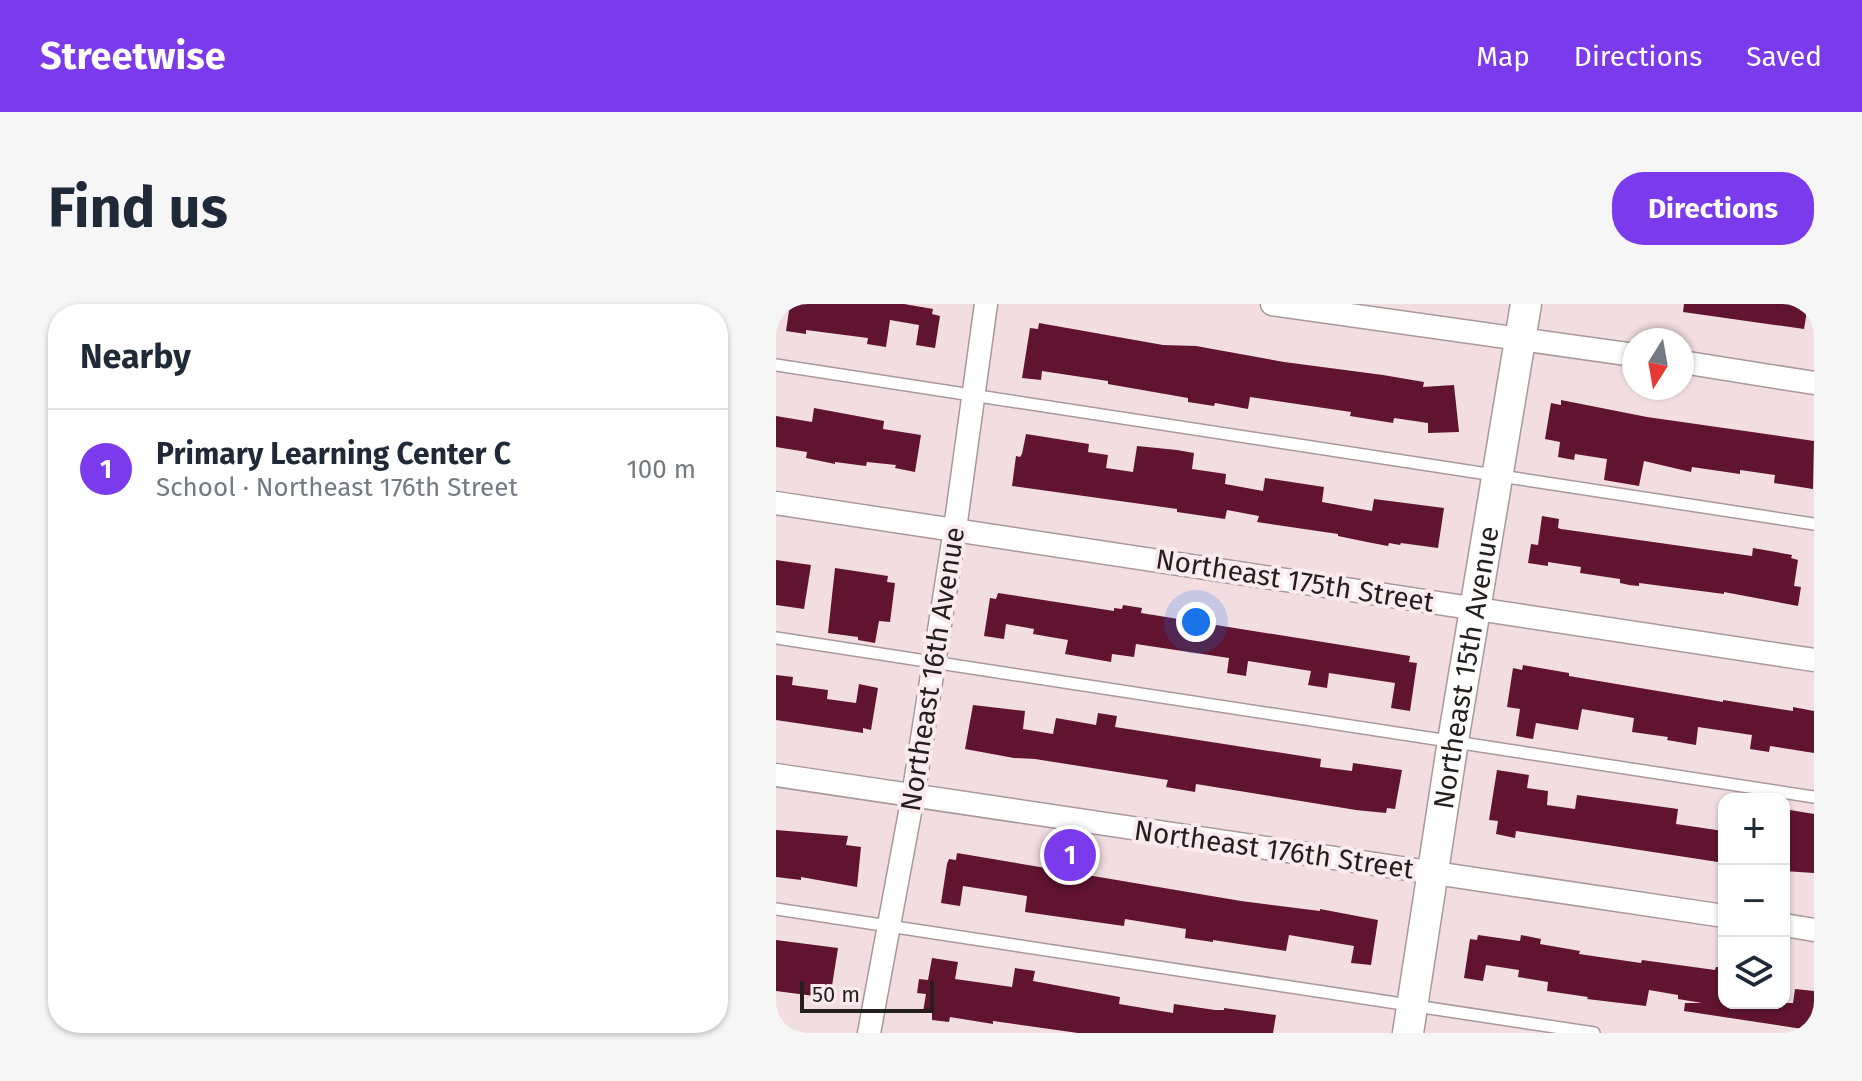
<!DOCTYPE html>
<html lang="en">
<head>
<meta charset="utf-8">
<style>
	body { margin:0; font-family:"Fira Sans",sans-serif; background:#f6f6f7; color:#1f2937 }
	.controls { position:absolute; right:24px; bottom:24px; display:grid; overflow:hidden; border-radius:16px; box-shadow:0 2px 6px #0004 }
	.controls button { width:72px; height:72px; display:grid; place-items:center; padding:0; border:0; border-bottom:2px solid #e0e1e3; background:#fff; color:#1f2937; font:40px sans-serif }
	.compass { position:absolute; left:846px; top:24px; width:72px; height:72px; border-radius:50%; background:#fff; box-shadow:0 2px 6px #0004; rotate:191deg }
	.scale { position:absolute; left:24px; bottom:20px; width:134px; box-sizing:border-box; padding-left:8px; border:4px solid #251e1f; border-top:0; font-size:22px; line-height:28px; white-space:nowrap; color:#251e1f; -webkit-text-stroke:6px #fcebee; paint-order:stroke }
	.you { position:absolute; left:420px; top:318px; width:28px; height:28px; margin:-20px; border:6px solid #fff; border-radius:50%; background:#1a73e8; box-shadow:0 0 0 12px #1a73e833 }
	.badge { display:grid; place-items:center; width:52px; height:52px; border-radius:50%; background:#7c3aed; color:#fff; font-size:26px; font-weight:700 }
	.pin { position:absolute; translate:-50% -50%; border:4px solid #fff; box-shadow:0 2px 8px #0006 }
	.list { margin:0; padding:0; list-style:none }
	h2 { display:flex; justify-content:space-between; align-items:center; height:104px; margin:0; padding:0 32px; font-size:34px }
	h2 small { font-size:26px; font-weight:400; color:#747a83 }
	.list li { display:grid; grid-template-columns:52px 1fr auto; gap:24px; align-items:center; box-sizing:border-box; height:120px; padding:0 32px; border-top:2px solid #e0e1e3 }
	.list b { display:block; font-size:30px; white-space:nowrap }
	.list p { margin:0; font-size:26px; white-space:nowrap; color:#747a83 }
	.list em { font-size:26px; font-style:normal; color:#747a83 }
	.icon { flex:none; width:44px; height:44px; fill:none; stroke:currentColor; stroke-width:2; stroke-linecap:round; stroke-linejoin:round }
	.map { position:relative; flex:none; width:1038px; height:729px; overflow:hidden; border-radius:32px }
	header { display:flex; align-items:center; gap:48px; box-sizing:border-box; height:112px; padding:0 40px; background:#7c3aed; color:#fff }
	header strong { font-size:38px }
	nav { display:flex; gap:44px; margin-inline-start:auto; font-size:28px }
	.intro { display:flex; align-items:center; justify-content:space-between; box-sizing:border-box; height:192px; padding:0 48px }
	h1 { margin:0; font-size:56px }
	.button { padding:20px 36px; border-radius:32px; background:#7c3aed; color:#fff; font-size:28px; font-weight:700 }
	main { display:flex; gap:48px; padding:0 48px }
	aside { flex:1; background:#fff; border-radius:32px; box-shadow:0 2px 6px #0004 }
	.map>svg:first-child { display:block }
	.building { fill:#60142f }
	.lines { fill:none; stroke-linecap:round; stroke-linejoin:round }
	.lane-casing { stroke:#aa979b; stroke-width:14 }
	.street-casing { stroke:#aa979b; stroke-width:25 }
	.secondary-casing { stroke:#aa979b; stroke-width:33 }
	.lane { stroke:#fff; stroke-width:11 }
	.street { stroke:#fff; stroke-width:22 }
	.secondary { stroke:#fff; stroke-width:30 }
	.labels { text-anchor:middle; stroke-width:8; stroke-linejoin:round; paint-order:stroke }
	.street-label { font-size:28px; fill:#251e1f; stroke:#fcebee }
</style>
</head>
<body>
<header>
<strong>Streetwise</strong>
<nav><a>Map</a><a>Directions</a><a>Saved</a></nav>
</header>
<div class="intro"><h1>Find us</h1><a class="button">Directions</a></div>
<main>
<aside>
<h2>Nearby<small></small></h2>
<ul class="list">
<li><span class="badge">1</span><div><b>Primary Learning Center C</b><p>School · Northeast 176th Street</p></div><em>100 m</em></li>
</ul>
</aside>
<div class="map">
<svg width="1038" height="729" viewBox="0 0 1038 729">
	<rect width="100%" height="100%" fill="#f2dde1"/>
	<g class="building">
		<path d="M14 0H128L157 5 156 10 164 12 159 44 140 41 143 21 114 16 110 43 91 40 92 34 30 26V30L10 27Z"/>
		<path d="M908 0H1024V6L1031 7 1028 25 907 8Z"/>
		<path d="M263 19 387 41 420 42 508 58 607 71 648 78 647 83 678 81 683 128 652 129V119L618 114 617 119 574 112 575 108 474 93 472 105 439 99 438 102 412 98V94L332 80V77L266 67 265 76 246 74 254 24 262 25Z"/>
		<path d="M785 96 871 113 1038 137 1037 185 998 179 999 171 964 166V170L916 163 915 168 868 157 863 182 828 176 831 155 799 150 798 156 782 153 784 138 769 135 775 99 785 101Z"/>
		<path d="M38 104 108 117 107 125 145 131 139 168 119 164 120 161 91 158 90 162 59 158V160L30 154 31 148 0 143V112L36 118Z"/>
		<path d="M250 130 313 140 312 148 332 151 330 164 357 168 361 142 401 146 418 149 416 165 450 170 449 180 487 187 489 174 548 183 546 198 596 207 598 195 668 204 662 244 625 239 624 241 613 239 612 242 591 238 562 232V230L481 218 483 212 451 206 449 215 401 208V205L236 182 240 152 244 153 246 150Z"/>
		<path d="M766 212 783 215 782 224 785 225 976 252 977 244 1016 251 1015 254 1022 256 1018 282 1025 283 1022 302 948 288V290L863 279V282L853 281 844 279V275L804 269 805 263 772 258V262L752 259 755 240 762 241Z"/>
		<path d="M0 256 35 261 28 305 0 301Z"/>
		<path d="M59 264 112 272 111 278 119 279 114 318 103 317 99 339 82 336V333L52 329Z"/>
		<path d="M222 289 338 307V304L346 305 347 301 366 304 365 309 634 352 633 358 641 359 634 407 615 404 619 379 553 369 551 384 532 381 535 367 472 357 470 372 451 369 453 354 360 340 358 353 336 350 335 358 289 350 292 336 257 330 258 325 230 320 228 335 208 332 214 294 220 295Z"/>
		<path d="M747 361 793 369V372L947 398V396L1017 407V403L1038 407V449L994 442 993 448 974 445 976 431 922 423 920 441 891 436 892 433 856 428 858 414 806 405 802 426 760 419 757 435 740 432 744 405 731 403 737 364 746 366Z"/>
		<path d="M0 371 17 373 16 381 52 386 51 395 80 399 83 380 102 384 95 426 87 424V429L0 416Z"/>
		<path d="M197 401 249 407 247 425 277 430 280 414 320 421 322 409 341 412 339 423 545 455 544 463 576 467 577 459 626 466 619 505 611 504 610 509 580 506 420 480 419 488 390 483 392 476 259 455 238 454 189 445Z"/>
		<path d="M721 466 753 471 751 484 772 487 771 501 799 505 801 491 902 505 900 520 947 527 942 558 740 527 739 534 720 530 722 517 713 516Z"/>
		<path d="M1008 505 1038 510V569L1008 567Z"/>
		<path d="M0 526 72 532 70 541 85 543 81 583 25 573V576L0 573Z"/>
		<path d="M181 549 465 597 544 607V605L602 616 595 661 575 659 578 642 513 631 510 647 437 636V638L409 634 410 625 349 615 348 622 249 608 251 592 187 582 184 602 165 599 171 560 173 555 180 556Z"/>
		<path d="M702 631 744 637 745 631 765 635 764 640 804 647 803 650 865 659 866 656 939 666 940 663H948V699H1017L1019 685 1038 687V722L1033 721V726L908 707 909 699H926L902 695V691L873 686 870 702 811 695 812 693 771 687 772 678 742 673 743 666 710 661 707 677 688 674 694 635 701 636Z"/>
		<path d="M0 636 62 644 55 688 47 687 46 693 0 687Z"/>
		<path d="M156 654 182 658 179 675 236 683 239 664 259 667 257 677 344 693 343 700 397 709 398 700 439 706H448V704L500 711 497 729H302L217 717V720L174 713 173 718 156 716V709L147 708 150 690 141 689 143 675 152 676Z"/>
	</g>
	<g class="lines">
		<defs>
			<g id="lane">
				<path d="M0 61 1038 220"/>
				<path d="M0 334 1038 493"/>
				<path d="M0 605 818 729"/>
			</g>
			<g id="street">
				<path d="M496 0 858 51"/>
				<path d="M906 58 1038 79"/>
				<path d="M0 199 1038 356"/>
				<path d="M0 471 948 612"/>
				<path d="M1008 621 1038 626"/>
				<path d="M93 729 137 492 179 225 210 0"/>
			</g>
			<g id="secondary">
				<path id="s1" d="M632 729 677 437 750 0"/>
			</g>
		</defs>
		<use href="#lane" class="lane-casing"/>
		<use href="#street" class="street-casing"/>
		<use href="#secondary" class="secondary-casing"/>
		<use href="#lane" class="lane"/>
		<use href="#street" class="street"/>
		<use href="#secondary" class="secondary"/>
	</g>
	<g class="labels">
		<g class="street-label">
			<text transform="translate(519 276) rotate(9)" y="10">Northeast 175th Street</text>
			<text dy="10" stroke="none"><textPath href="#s1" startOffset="370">Northeast 15th Avenue</textPath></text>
			<text transform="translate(156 365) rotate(-81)" y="10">Northeast 16th Avenue</text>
			<text transform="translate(498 545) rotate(8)" y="10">Northeast 176th Street</text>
		</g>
	</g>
</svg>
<div class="controls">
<button>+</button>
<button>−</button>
<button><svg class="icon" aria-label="layers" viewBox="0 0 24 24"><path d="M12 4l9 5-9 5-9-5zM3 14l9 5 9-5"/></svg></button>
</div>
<svg class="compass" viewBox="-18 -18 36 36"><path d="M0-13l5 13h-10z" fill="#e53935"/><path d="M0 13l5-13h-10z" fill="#747a83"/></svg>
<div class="scale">50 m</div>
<div class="you"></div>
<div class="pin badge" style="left:294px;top:551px">1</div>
</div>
</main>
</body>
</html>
